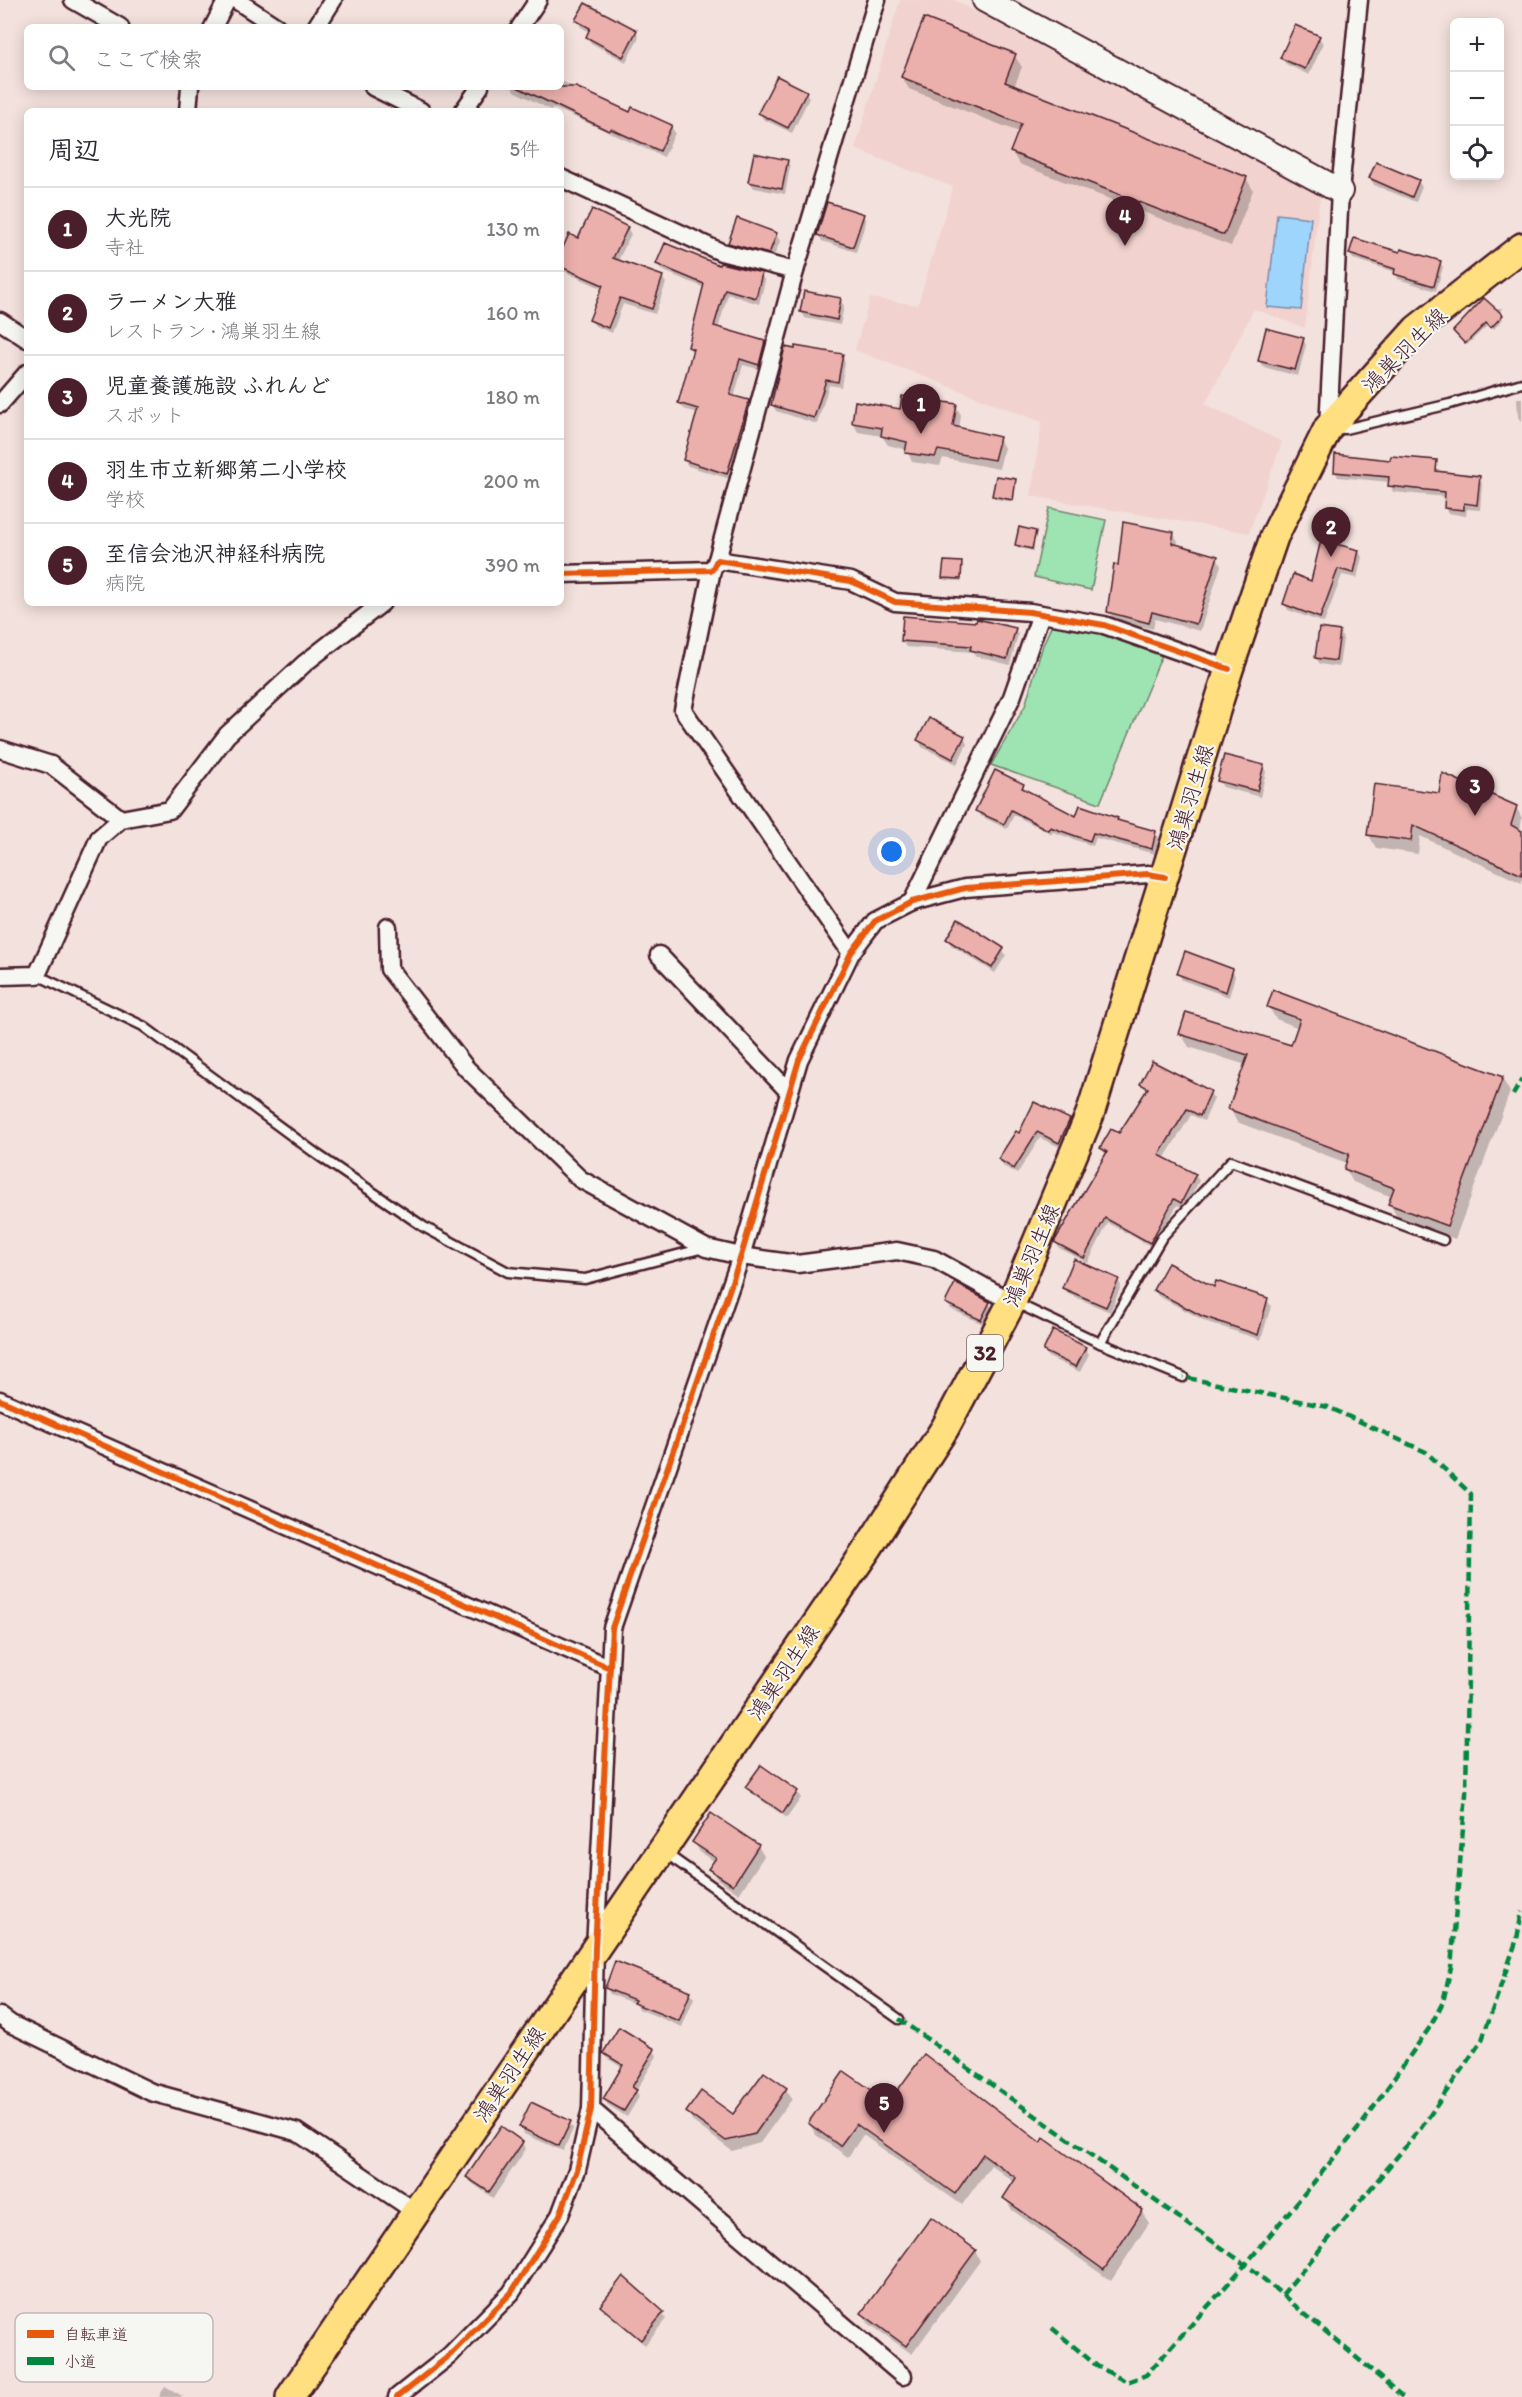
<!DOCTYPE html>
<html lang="ja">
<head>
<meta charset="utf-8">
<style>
	body { margin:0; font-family:Itim,"Klee One",sans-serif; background:#f2f2f3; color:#2b2b33 }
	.controls { position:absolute; right:18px; top:18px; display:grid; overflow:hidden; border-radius:9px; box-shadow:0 3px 15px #0003 }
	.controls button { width:54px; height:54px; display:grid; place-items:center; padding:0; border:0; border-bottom:2px solid #e1e1e2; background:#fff; color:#2b2b33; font:30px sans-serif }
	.you { position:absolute; left:892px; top:852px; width:21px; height:21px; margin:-15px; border:4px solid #fff; border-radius:50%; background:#1a73e8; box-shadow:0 0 0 9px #1a73e833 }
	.badge { display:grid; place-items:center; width:39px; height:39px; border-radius:50%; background:#4a1f2b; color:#fff; font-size:20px; font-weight:700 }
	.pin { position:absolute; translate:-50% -50px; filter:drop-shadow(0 2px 3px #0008) }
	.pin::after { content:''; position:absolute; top:32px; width:21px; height:18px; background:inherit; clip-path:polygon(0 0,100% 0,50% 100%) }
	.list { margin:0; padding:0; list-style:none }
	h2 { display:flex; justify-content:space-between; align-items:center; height:78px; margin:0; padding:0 24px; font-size:26px }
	h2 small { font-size:20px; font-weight:400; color:#7c7c81 }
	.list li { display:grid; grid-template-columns:39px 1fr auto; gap:18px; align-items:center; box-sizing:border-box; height:84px; padding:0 24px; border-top:2px solid #e1e1e2 }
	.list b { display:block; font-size:22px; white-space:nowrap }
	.list p { margin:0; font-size:20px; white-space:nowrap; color:#7c7c81 }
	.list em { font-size:20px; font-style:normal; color:#7c7c81 }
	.icon { flex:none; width:33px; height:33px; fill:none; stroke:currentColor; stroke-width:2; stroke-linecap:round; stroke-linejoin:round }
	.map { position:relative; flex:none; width:1522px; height:2397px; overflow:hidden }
	.search { position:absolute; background:#fff; box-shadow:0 3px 15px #0003; left:24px; top:24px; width:540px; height:66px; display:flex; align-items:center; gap:15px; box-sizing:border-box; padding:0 21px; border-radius:9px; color:#7c7c81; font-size:22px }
	.panel { position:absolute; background:#fff; box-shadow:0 3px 15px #0003; left:24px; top:108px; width:540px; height:498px; border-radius:9px }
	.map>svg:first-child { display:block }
	.built { fill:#f1d2ce }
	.green { fill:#9de4b2; stroke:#74826e; stroke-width:1.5 }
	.water { fill:#9ed5fd; stroke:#7c8ca9; stroke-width:1.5 }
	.shadow { fill:#0003 }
	.building { fill:#ebb0ac; stroke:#4a1f2b; stroke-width:1.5 }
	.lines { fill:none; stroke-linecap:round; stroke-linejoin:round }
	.lane-casing { stroke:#4a1f2b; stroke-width:13 }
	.street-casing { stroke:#4a1f2b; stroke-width:21 }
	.secondary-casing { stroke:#4a1f2b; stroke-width:28 }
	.primary-casing { stroke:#4a1f2b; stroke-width:32 }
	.lane { stroke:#f6f6f2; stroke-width:8 }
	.street { stroke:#f6f6f2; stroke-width:16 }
	.secondary { stroke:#f6f6f2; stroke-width:24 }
	.primary { stroke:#ffdf80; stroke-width:27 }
	.quiet { stroke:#00873e; stroke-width:4.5; stroke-dasharray:9 4.5; stroke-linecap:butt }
	.cycleway-casing { stroke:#f6f6f2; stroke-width:10 }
	.cycleway { stroke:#e8590c; stroke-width:6 }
	.labels { text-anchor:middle; stroke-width:4.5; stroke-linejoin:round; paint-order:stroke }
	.shield { fill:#f6f6f2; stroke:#7e6067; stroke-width:1.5 }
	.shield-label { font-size:21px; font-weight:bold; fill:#4a1f2b }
	.street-label { font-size:22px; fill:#4a1f2b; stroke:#f6f6f2 }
	.key { fill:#f6f6f2; stroke:#c2b6b6; stroke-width:1.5 }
	.key-label { font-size:16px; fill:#4a1f2b }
</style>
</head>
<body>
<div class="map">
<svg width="1522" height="2397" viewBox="0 0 1522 2397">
	<rect width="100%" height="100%" fill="#f3e1dd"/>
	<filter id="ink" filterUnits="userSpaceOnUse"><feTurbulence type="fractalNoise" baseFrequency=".0167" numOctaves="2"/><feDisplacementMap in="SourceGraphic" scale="12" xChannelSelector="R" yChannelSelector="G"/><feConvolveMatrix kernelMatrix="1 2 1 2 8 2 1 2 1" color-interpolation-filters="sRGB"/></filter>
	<g filter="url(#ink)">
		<path class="built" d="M900 0H954L1320 195 1305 328 1254 309 1205 404 1282 442 1249 533 1031 496 1042 422 855 350 870 298 918 305 953 187 855 149Z"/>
		<g class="green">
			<path d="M1049 508 1106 520 1091 590 1034 577Z"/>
			<path d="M1053 622 1098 631 1162 655 1100 803 991 765 1025 706 1043 645Z"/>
		</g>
		<path class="water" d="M1277 214 1311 218 1301 310 1267 307Z"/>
		<g class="shadow">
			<path d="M577 20 636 31 639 37 626 62 591 43 587 37 590 32 581 27Z"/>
			<path d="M1319 37 1323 44 1309 75 1286 64 1282 58Z"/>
			<path d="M1014 55 1022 67 1014 87 1246 178 1253 190 1231 246 1019 164 1012 152 1019 132 909 89 902 77Z"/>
			<path d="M561 81 630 114 671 126 675 133 664 157 561 111 552 108 551 110 514 91 512 87H561Z"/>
			<path d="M806 92 809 98 792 133 763 119 760 113Z"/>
			<path d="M787 161 790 167 785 194 754 188 750 182Z"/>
			<path d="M1370 178 1418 181 1422 187 1416 202 1374 185Z"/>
			<path d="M863 215 866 221 856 252 822 241 819 235Z"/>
			<path d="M627 228 631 234 618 261 662 277 666 283 655 314 623 304 612 333 595 326 591 320 603 289 561 270V256L579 240Z"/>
			<path d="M776 234 780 241 773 259 733 249 729 243Z"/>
			<path d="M1350 254H1401L1440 262 1443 267 1436 291 1398 279 1396 272 1353 259Z"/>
			<path d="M658 264 720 267 761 275 765 281 759 304 728 294 718 329 764 342 768 348 762 370 743 365 734 398 748 402 751 408 730 479 688 466 684 460 698 413 684 409 680 403 693 354 689 347 705 288 661 270Z"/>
			<path d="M840 299 844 306 840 325 805 318 802 312Z"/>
			<path d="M1472 308H1502L1499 314 1503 319 1494 329 1488 325 1467 345 1456 334 1473 310Z"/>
			<path d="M1303 339 1306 345 1298 376 1263 367 1259 360Z"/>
			<path d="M842 356 845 362 841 387 829 385 817 424 776 411 772 404Z"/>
			<path d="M1517 398H1522V423L1518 417Z"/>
			<path d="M956 406 961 415 959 429 999 438 1004 448 999 469 943 458 940 466 912 462 907 450 888 445 882 436 858 432 853 423 901 410Z"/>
			<path d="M1392 462H1436L1438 473 1479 478 1482 483 1480 510 1467 509 1466 516 1448 513 1445 508 1446 497 1393 492 1390 482 1338 477 1335 471Z"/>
			<path d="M1016 481 1014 502 995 499 994 496Z"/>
			<path d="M1035 532 1033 551 1018 548 1017 545Z"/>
			<path d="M1174 534 1178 541 1177 546 1217 557 1221 565 1200 631 1155 619 1153 629 1113 619 1109 612 1119 567Z"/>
			<path d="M1359 551 1362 557 1357 578 1342 575 1324 623 1288 610 1285 604Z"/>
			<path d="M961 564 962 581 945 580 944 578Z"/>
			<path d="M1015 629 1018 635 1010 665 975 656 973 652 906 647 902 641Z"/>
			<path d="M1340 633 1343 639 1339 667 1320 664 1316 658Z"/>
			<path d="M964 738 967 744 957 764 922 747 919 740Z"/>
			<path d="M1263 766 1266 772 1260 797 1223 787 1219 781Z"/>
			<path d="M1023 785 1026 791 1077 819H1117L1119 823 1155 832 1159 838 1155 854 1096 838 1093 846 1053 832 1052 834 1014 815 1007 829 981 816 977 811Z"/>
			<path d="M1376 786 1516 807 1522 818 1520 831 1522 832V883L1420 836 1418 854 1376 848 1369 835Z"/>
			<path d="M948 939 1002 949 1006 955 995 973 951 945Z"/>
			<path d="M1232 970 1235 976 1229 997 1182 980 1179 974Z"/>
			<path d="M1268 1006 1502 1078 1510 1092 1455 1239 1397 1217 1390 1204 1392 1197 1353 1182 1345 1168 1347 1163 1237 1122 1230 1109 1246 1065 1189 1047 1181 1034 1292 1047 1299 1028 1276 1019Z"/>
			<path d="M1142 1084 1210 1093 1214 1099 1204 1121 1191 1115 1164 1159 1195 1175 1199 1181 1184 1208 1177 1205 1154 1248 1108 1223 1088 1263 1059 1248 1056 1242 1106 1155 1102 1148 1120 1135 1147 1091Z"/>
			<path d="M1069 1120 1072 1127 1062 1148 1040 1138 1017 1174 1003 1166 1000 1159 1020 1135Z"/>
			<path d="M1118 1280 1121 1286 1110 1312 1068 1294 1064 1288Z"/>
			<path d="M1215 1289 1267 1300 1271 1306 1261 1340 1207 1322 1158 1296 1155 1290Z"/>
			<path d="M947 1303H989L992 1309 985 1325 951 1309Z"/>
			<path d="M1085 1348 1089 1354 1080 1372 1048 1357 1045 1351Z"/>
			<path d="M747 1787 797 1792 801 1798 787 1818 751 1793Z"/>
			<path d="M694 1842 758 1846 764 1856 739 1894 716 1878 710 1869 715 1862 700 1852Z"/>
			<path d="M607 1988 690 1992 694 1998 682 2027 639 2009 635 2004 610 1994Z"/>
			<path d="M654 2050 657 2056 636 2091 639 2097 627 2117 608 2105 604 2099 623 2068 608 2059 605 2053Z"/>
			<path d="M765 2074 786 2089 792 2099 760 2143 732 2151 693 2122 688 2112 734 2116Z"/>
			<path d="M889 2104 1041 2145 1141 2211 1149 2223 1111 2281 1012 2210 1005 2198 1015 2183 991 2165 962 2205 863 2135 848 2157 816 2135 809 2123Z"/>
			<path d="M570 2122 573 2129 563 2151 524 2134 521 2127Z"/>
			<path d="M501 2129 522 2143 526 2149 493 2198 472 2183 468 2177Z"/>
			<path d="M975 2251 980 2261 912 2354 868 2323 863 2313Z"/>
			<path d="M602 2306 662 2313 666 2319 645 2345 606 2312Z"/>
			<path d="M165 2386 184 2397H159Z"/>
		</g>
		<g class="building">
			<path d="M585 3 637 30 623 57 586 37 590 28 575 20Z"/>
			<path d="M924 18 1016 54 1005 82 1247 177 1224 235 1010 152 1021 124 901 77Z"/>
			<path d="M1295 25 1320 36 1305 69 1280 58Z"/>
			<path d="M777 76 807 91 788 128 758 113Z"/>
			<path d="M517 87H576L630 112 632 107 672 125 660 151 611 129 609 131Z"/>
			<path d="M754 153 788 160 782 189 748 182Z"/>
			<path d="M1376 162 1419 180 1412 197 1369 178Z"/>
			<path d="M827 202 864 214 853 247 817 235Z"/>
			<path d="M592 209 628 227 613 258 663 276 652 309 620 298 608 328 589 320 603 285 561 267V252L569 234 578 238Z"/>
			<path d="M737 218 777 233 769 254 728 243Z"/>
			<path d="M1354 238 1400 252 1401 249 1441 261 1434 286 1394 274 1395 269 1349 254Z"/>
			<path d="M665 243 719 265 720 263 762 273 756 298 725 289 714 326 765 341 759 365 740 359 730 395 749 400 727 474 683 460 698 409 678 403 693 349 688 347 704 284 656 264Z"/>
			<path d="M804 291 841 298 837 320 800 312Z"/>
			<path d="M1484 298 1503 315 1491 328 1486 323 1465 344 1453 331Z"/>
			<path d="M1266 328 1304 338 1295 370 1258 361Z"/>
			<path d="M795 346 843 354 838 382 826 380 814 418 771 405 785 347 795 349Z"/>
			<path d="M902 396 957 404 953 426 1000 437 994 460 938 450 935 457 905 453 907 442 881 436 882 428 852 423 855 401 900 409Z"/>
			<path d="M1335 454 1390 460 1391 456 1437 460 1436 471 1480 476 1477 505 1464 503V510L1444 508 1445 492 1388 486 1389 477 1334 472Z"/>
			<path d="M996 476 1016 479 1013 500 992 496Z"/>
			<path d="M1123 522 1174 532 1172 543 1218 556 1196 624 1152 612 1149 623 1107 612 1114 564 1118 565Z"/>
			<path d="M1019 527 1036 531 1032 549 1015 545Z"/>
			<path d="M1321 540 1359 550 1354 573 1338 569 1320 618 1283 604 1293 574 1311 581Z"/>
			<path d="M944 561 962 562 961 579 942 578Z"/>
			<path d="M903 616 976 622 977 619 1016 628 1007 659 970 650 971 646 901 641Z"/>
			<path d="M1319 628 1340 631 1336 661 1315 658Z"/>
			<path d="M929 718 965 736 953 759 917 740Z"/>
			<path d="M1224 755 1264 765 1257 791 1217 781Z"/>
			<path d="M995 770 1024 784 1022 788 1076 816 1080 805 1118 818 1117 820 1156 831 1152 849 1093 833 1090 841 1050 827 1048 830 1011 810 1004 824 975 811Z"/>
			<path d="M1442 773 1517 806 1511 825 1522 831V875L1413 825 1411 841 1367 835 1374 784 1439 793Z"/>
			<path d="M958 919 1004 948 992 968 946 939Z"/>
			<path d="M1185 951 1233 969 1226 992 1177 974Z"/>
			<path d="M1273 990 1503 1077 1447 1226 1388 1204 1394 1188 1344 1169 1349 1154 1228 1109 1248 1055 1179 1034 1186 1012 1291 1045 1300 1019 1267 1007Z"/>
			<path d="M1152 1061 1211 1091 1200 1116 1187 1109 1159 1155 1196 1174 1181 1203 1174 1199 1150 1243 1105 1218 1084 1258 1054 1242 1107 1152 1100 1148 1111 1129 1119 1133 1148 1088 1140 1084Z"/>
			<path d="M1034 1102 1070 1119 1059 1143 1037 1132 1014 1169 998 1159 1016 1131 1019 1133Z"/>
			<path d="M1074 1259 1119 1279 1106 1307 1062 1288Z"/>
			<path d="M1168 1263 1214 1287 1216 1281 1268 1298 1258 1335 1202 1316 1153 1290Z"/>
			<path d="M955 1283 990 1302 981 1320 945 1303Z"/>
			<path d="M1053 1330 1086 1347 1076 1367 1043 1351Z"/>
			<path d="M761 1765 798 1791 783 1813 745 1787Z"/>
			<path d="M711 1813 759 1845 733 1885 708 1869 716 1858 692 1842Z"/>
			<path d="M615 1961 691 1991 679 2021 633 2003 635 2000 605 1988Z"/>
			<path d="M619 2027 655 2049 632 2087 637 2090 624 2111 603 2099 623 2065 603 2053Z"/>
			<path d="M924 2054 1041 2143 1044 2138 1143 2210 1104 2270 1003 2198 1016 2178 983 2154 955 2194 856 2124 840 2146 808 2123 844 2071 889 2102Z"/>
			<path d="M764 2072 787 2088 755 2134 726 2141 686 2112 701 2091 733 2114Z"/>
			<path d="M531 2102 571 2121 559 2146 519 2127Z"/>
			<path d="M501 2126 523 2142 489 2192 466 2177Z"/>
			<path d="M931 2217 976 2250 906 2346 861 2313Z"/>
			<path d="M623 2276 664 2312 641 2340 600 2306Z"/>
		</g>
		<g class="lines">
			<defs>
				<g id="lane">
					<path d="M1336 428 1345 429 1450 404 1522 383"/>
					<path d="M37 975 143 1026 318 1155 424 1227 508 1272 585 1279 704 1248"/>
					<path d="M1016 1303 1100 1343 1183 1377"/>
					<path d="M1100 1343 1162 1237 1231 1161 1443 1240"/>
					<path d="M664 1852 899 2019"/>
				</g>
				<g id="street">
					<path d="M73 0 120 27"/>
					<path d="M236 0 277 27"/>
					<path d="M213 27 227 0"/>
					<path d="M316 27 333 0"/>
					<path d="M520 27 538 0"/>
					<path d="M373 87 421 111"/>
					<path d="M188 111 190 87"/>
					<path d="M463 111 480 87"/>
					<path d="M561 178 721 252 795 271"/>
					<path d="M0 321 27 339"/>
					<path d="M0 404 27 373"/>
					<path d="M1328 428 1340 191 1359 0"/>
					<path d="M717 560 795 271 877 0"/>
					<path d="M712 570 683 710 851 953"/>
					<path d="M561 574 712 570 717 560 851 581 895 602 1030 612 1104 625 1229 669"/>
					<path d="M0 749 51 765 121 819 170 810 227 735 305 663 382 603"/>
					<path d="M912 902 1012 697 1041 614"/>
					<path d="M388 927 389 969 466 1068 580 1179 706 1248 741 1256 797 1264 897 1251 934 1259 1012 1302"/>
					<path d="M659 955 789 1092"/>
					<path d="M0 976 37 975 99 838 121 819"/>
					<path d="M0 1400 610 1668"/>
					<path d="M0 2016 11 2024 151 2092 297 2132 416 2212"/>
					<path d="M591 2109 903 2376"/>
					<path d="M397 2397 449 2356 511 2293 560 2215 577 2170 591 2109 595 1948 612 1628 741 1256 799 1060 851 953 875 921 912 902 965 888 1148 874 1165 877"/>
				</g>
				<path id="secondary" d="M985 0 1340 191"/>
				<path id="primary" d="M290 2397 868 1548 945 1428 1012 1302 1090 1114 1229 669 1274 537 1328 428 1417 329 1522 247"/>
			</defs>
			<use href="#lane" class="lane-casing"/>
			<use href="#street" class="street-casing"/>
			<use href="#secondary" class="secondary-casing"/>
			<use href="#primary" class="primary-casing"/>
			<use href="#lane" class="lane"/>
			<use href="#street" class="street"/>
			<use href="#secondary" class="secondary"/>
			<use href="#primary" class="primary"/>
			<g class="quiet">
				<path d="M1513 1095 1522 1079"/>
				<path d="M899 2019 1253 2270 1403 2397"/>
				<path d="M1282 2295 1421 2128 1482 2040 1517 1939 1522 1911"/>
				<path d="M1052 2328 1097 2366 1127 2382 1146 2375 1245 2265 1362 2124 1430 2027 1443 2002 1451 1967 1466 1794 1471 1494 1426 1452 1328 1407 1183 1377"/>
			</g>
			<defs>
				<g id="cycleway">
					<path d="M561 574 712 570 717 560 851 581 895 602 1030 612 1104 625 1229 669"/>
					<path d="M0 1400 610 1668"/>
					<path d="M397 2397 449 2356 511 2293 560 2215 577 2170 591 2109 595 1948 612 1628 741 1256 799 1060 851 953 875 921 912 902 965 888 1148 874 1165 877"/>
				</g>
			</defs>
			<use href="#cycleway" class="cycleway-casing"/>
			<use href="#cycleway" class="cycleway"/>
		</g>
	</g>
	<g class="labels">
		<rect class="shield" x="967" y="1335" width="36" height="36" rx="4.5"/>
		<g class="shield-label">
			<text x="985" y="1360">32</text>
		</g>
		<g class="street-label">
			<text transform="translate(1404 350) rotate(-45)" y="8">鴻巣羽生線</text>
			<text transform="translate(1190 797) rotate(-73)" y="8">鴻巣羽生線</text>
			<text transform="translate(1031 1255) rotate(-67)" y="8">鴻巣羽生線</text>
			<text transform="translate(783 1672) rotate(-56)" y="8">鴻巣羽生線</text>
			<text transform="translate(509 2074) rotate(-56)" y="8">鴻巣羽生線</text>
		</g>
	</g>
	<rect x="15" y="2313" width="198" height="69" rx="9" class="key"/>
	<rect x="27" y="2330" width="27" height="8" fill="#e8590c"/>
	<rect x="27" y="2357" width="27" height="8" fill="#00873e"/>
	<g class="key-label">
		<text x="64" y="2340">自転車道</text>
		<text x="64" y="2367">小道</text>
	</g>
</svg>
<div class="controls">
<button>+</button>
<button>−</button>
<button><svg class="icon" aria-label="locate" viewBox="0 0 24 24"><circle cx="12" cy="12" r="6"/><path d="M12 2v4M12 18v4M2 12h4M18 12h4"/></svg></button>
</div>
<div class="you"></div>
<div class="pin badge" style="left:921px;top:434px">1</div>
<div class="pin badge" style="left:1331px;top:557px">2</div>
<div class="pin badge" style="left:1475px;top:816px">3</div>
<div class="pin badge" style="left:1125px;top:246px">4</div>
<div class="pin badge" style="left:884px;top:2133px">5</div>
<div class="search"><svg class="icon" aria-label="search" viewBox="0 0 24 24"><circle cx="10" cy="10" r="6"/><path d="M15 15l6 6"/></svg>ここで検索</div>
<section class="panel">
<h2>周辺<small>5件</small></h2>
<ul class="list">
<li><span class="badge">1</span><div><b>大光院</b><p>寺社</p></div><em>130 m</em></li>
<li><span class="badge">2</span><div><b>ラーメン大雅</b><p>レストラン · 鴻巣羽生線</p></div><em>160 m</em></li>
<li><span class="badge">3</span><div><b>児童養護施設 ふれんど</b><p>スポット</p></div><em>180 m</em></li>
<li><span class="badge">4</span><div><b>羽生市立新郷第二小学校</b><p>学校</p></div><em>200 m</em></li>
<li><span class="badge">5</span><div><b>至信会池沢神経科病院</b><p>病院</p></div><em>390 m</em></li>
</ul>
</section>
</div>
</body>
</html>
